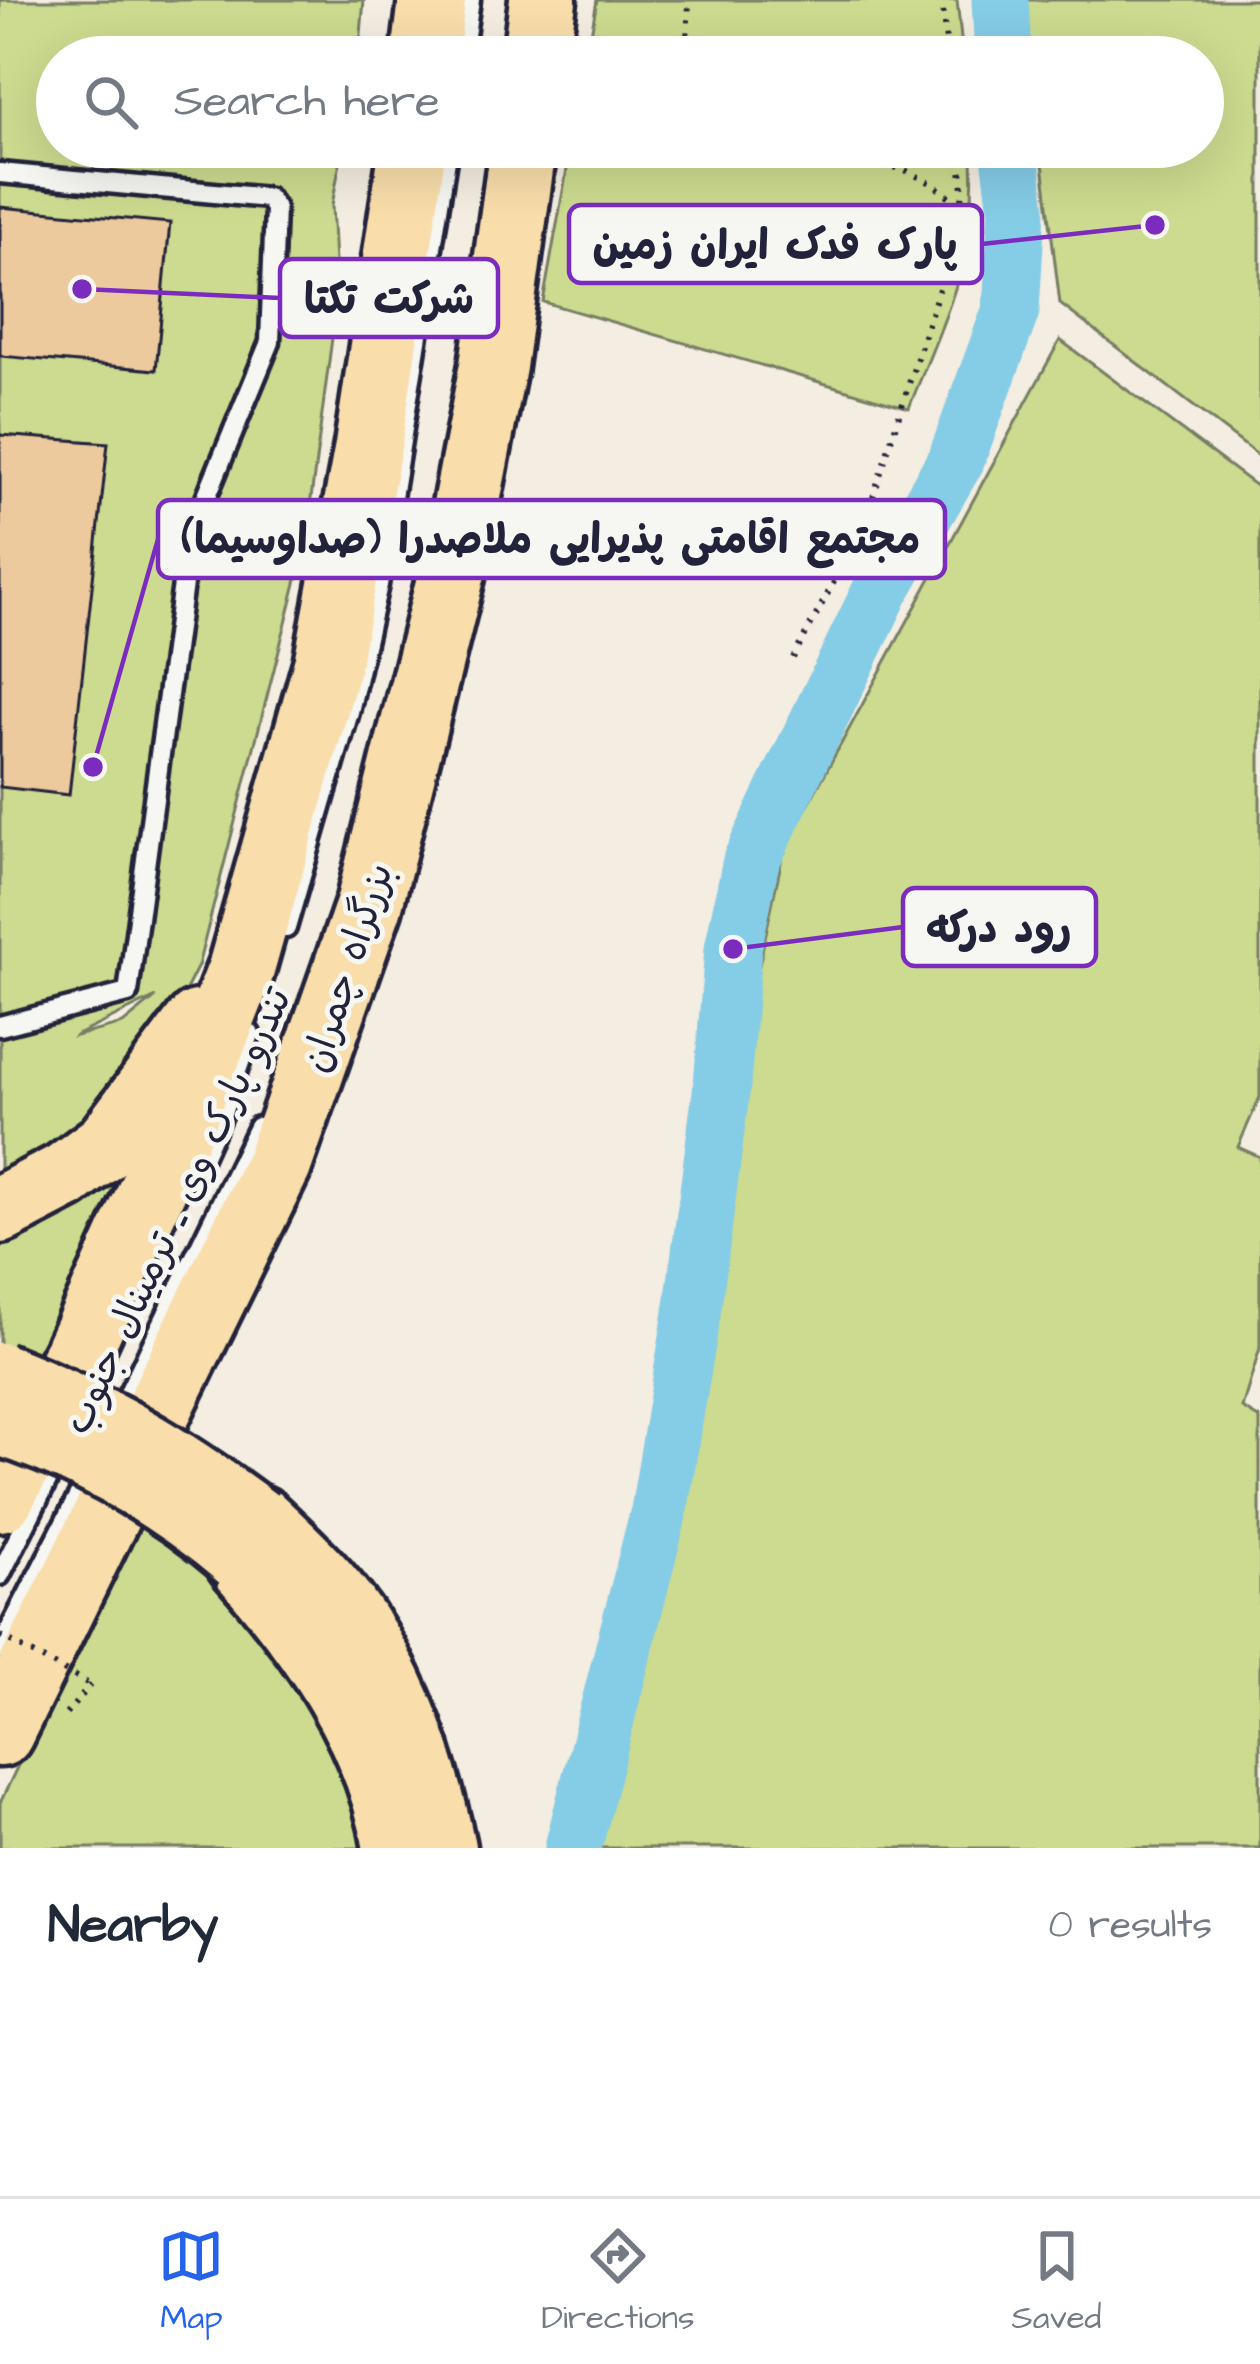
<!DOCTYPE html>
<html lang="en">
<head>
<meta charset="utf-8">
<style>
	body { margin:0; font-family:"Architects Daughter","Playpen Sans Arabic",sans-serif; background:#f6f6f7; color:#1f2937 }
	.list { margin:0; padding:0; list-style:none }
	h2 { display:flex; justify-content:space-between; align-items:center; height:156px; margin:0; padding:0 48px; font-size:51px }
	h2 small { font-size:39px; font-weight:400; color:#747a83 }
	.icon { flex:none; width:66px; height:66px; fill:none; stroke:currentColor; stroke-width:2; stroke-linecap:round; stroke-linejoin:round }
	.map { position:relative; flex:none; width:1260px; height:1848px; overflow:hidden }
	.search { position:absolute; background:#fff; box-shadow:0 12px 48px #0002; left:36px; right:36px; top:36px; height:132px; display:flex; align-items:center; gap:30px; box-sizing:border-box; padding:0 42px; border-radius:66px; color:#747a83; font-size:45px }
	.sheet { height:348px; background:#fff }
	nav { display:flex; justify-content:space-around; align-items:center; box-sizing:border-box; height:168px; border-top:3px solid #e0e1e3; background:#fff; font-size:33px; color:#747a83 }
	nav a { display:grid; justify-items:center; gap:6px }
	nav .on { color:#2563eb }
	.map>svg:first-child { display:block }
	.green { fill:#ccdb8f; stroke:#777e65; stroke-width:3; fill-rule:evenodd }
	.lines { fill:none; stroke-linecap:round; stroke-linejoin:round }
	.river { stroke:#85cce6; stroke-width:57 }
	.building { fill:#edca9e; stroke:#22223b; stroke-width:3 }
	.lane-casing { stroke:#22223b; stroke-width:27 }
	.highway-casing { stroke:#22223b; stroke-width:75 }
	.path { stroke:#22223b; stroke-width:6; stroke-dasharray:3 9; stroke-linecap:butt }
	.lane { stroke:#f6f6f2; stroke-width:18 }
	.highway { stroke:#f9deab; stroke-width:66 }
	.primary-bridge-casing { stroke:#22223b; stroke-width:69; stroke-linecap:butt }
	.path-bridge { stroke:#22223b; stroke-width:6; stroke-dasharray:3 9; stroke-linecap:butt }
	.primary-bridge { stroke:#f9deab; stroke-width:60 }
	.labels { text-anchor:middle; stroke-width:10; stroke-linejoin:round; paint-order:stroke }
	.street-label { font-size:39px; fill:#22223b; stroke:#f6f6f2 }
	.leader { fill:none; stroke:#7b2cbf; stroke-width:4.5 }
	.callout-dot { fill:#7b2cbf; stroke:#f6f6f2; stroke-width:4.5 }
	.callout { fill:#f6f6f2; stroke:#7b2cbf; stroke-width:4.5 }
	.callout-label { font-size:42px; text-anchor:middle; font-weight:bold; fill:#22223b }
</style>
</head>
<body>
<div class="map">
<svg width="1260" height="1848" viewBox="0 0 1260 1848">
	<rect width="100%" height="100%" fill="#f4ede1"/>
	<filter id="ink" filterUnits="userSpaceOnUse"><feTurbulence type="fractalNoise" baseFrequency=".00833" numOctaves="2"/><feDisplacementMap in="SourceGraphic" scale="24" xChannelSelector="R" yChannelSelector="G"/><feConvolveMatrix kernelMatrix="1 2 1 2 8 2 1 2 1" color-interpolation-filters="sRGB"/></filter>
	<g filter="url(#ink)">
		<g class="green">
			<path d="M0 0H364L359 57H57V147H343L332 205 337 300 304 552 198 966 143 1074 0 1189ZM156 997 123 1024 76 1036 77 1035Z"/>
			<path d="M597 0H957L963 57H587Z"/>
			<path d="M1024 0H1260V457L1060 304 1041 147H1203V57H1031Z"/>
			<path d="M571 147H971C981 249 945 316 909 408L543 302Z"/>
			<path d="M1060 340 1260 489V1097L1238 1147 1260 1157V1348L1242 1408 1260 1419V1848H559L658 1435 784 849Z"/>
			<path d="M146 1119 50 1370 0 1351V1221Z"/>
			<path d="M143 1503 265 1609 382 1848H0V1803Z"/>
		</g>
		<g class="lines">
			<g class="river">
				<path d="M1000 0 1003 57"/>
				<path d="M573 1848 659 1511 692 1314 722 1085 733 949 751 861 881 590 956 460 1011 310 1017 210 1009 147"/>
			</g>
		</g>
		<g class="building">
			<path d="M0 207 170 223 156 370 0 356Z"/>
			<path d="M0 435 108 443 69 795 0 787Z"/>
		</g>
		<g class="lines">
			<defs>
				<g id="lane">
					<path d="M462 57 470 0"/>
					<path d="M0 173 268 198 275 208 270 342 189 539 128 993 0 1026"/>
					<path d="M286 928 349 712 378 585 448 147"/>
					<path d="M199 1164 222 1113 250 1034"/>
					<path d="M118 1415 258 1127"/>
					<path d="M0 1575 60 1455"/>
					<path d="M0 1649 91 1472"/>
				</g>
				<g id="highway">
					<path d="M425 57 432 0"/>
					<path d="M536 57 543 0"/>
					<path d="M0 1210 65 1176 108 1144 198 1024"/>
					<path d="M0 1498 76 1356 170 1151 241 969 327 665 368 446 413 147"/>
					<path d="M259 1519C293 1551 328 1583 354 1622 399 1690 426 1770 442 1848"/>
					<path d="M239 1560C311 1641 380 1738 397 1848"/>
					<path d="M0 1733 278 1165 369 905 457 552 493 366 523 147"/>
				</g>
			</defs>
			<use href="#lane" class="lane-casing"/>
			<use href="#highway" class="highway-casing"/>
			<g class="path">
				<path d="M941 0 948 57"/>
				<path d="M680 57 687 40 689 0"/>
				<path d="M655 147 901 168 931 183 962 206"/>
				<path d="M793 658 864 526 960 222 963 189 959 147"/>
				<path d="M66 1714 91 1685"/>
			</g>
			<use href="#lane" class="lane"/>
			<use href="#highway" class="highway"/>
			<defs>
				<g id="primary-bridge">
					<path d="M0 1373C103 1413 171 1453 259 1519"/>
					<path d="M0 1425C89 1454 168 1499 239 1560"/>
				</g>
			</defs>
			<use href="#primary-bridge" class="primary-bridge-casing"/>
			<path class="path-bridge" d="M0 1636 91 1685"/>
			<use href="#primary-bridge" class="primary-bridge"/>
		</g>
	</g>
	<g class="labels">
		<g class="street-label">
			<text transform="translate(346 967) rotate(-72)" y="14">بزرگراه چمران</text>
			<text transform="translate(176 1210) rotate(-65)" y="14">تندرو پارک وی ـ ترمینال جنوب</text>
		</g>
	</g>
	<path class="leader" d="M1155 225L982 244M82 289L280 298M93 767L158 539M733 949L903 927"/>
	<g class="callout-dot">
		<circle cx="1155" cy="225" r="12"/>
		<circle cx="82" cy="289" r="12"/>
		<circle cx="93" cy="767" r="12"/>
		<circle cx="733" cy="949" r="12"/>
	</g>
	<g class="callout">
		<rect x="569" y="205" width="413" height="78" rx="12"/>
		<rect x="280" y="259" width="218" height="78" rx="12"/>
		<rect x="158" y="500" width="787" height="78" rx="12"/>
		<rect x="903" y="888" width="193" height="78" rx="12"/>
	</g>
	<g class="callout-label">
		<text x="775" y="259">پارک فدک ایران زمین</text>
		<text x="389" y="313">شرکت تکتا</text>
		<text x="551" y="553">مجتمع اقامتی پذیرایی ملاصدرا (صداوسیما)</text>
		<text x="999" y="942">رود درکه</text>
	</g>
</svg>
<div class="search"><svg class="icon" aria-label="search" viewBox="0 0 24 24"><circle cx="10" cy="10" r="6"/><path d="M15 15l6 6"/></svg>Search here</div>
</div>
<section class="sheet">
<h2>Nearby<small>0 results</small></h2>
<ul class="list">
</ul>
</section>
<nav>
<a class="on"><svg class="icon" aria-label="map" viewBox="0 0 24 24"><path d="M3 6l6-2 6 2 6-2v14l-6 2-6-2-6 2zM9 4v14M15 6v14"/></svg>Map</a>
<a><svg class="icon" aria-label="directions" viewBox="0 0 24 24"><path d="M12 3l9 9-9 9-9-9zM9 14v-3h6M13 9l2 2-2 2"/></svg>Directions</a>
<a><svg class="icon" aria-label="saved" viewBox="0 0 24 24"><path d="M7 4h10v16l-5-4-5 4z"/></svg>Saved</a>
</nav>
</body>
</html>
